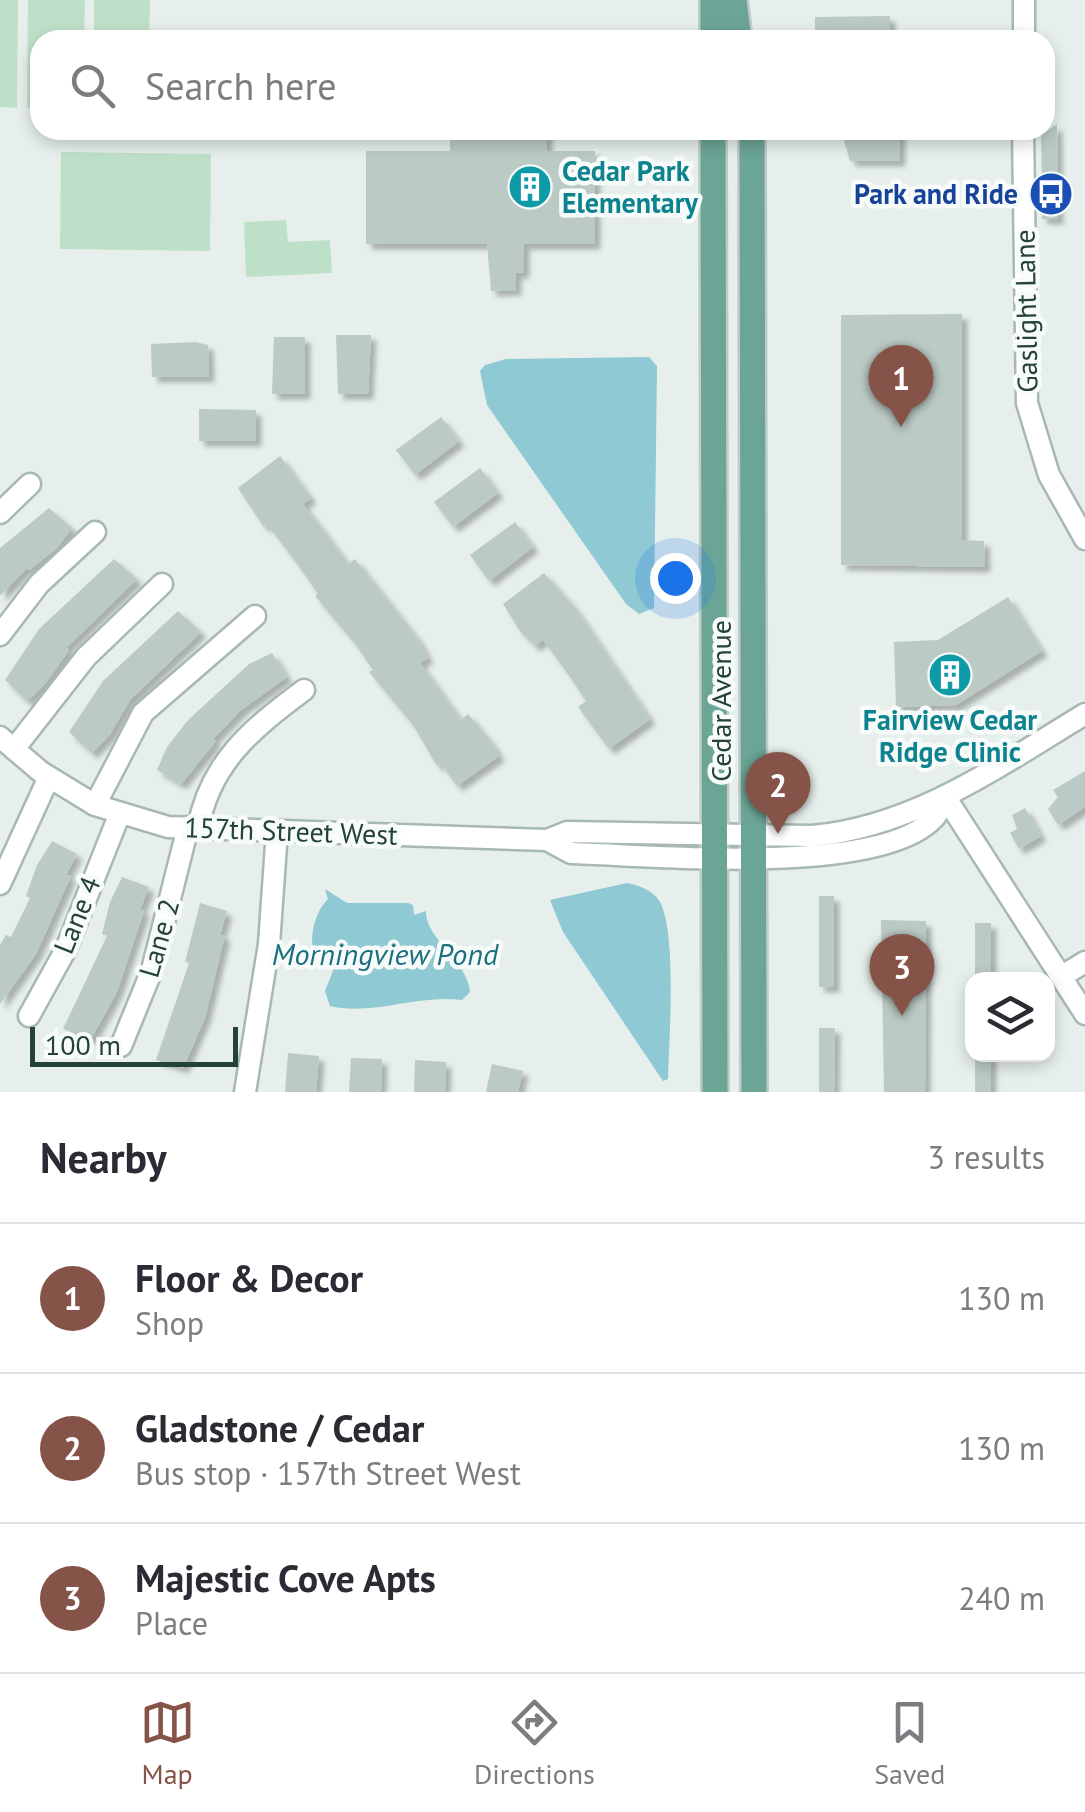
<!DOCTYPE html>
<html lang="en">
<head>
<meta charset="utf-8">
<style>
	body { margin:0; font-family:"PT Sans",sans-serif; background:#f7f7f7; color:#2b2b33 }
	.controls { position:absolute; right:30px; bottom:30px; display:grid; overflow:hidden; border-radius:20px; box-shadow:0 5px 15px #0003 }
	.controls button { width:90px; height:90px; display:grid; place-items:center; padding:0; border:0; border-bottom:2px solid #e1e1e2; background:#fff; color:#2b2b33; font:50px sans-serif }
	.scale { position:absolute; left:30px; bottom:25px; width:208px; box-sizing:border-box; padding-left:10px; border:5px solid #24423a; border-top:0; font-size:28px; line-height:35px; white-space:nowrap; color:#24423a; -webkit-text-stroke:8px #f7fbf9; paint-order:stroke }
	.you { position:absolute; left:675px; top:578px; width:35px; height:35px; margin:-25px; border:8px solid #fff; border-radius:50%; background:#1a73e8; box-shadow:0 0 0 15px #1a73e833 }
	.badge { display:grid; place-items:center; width:65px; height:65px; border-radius:50%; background:#855347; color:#fff; font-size:32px; font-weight:700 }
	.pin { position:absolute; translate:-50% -82px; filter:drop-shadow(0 2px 5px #0008) }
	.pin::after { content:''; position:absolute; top:52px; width:35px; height:30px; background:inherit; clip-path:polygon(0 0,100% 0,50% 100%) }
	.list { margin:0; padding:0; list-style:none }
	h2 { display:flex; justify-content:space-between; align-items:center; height:130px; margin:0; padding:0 40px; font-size:42px }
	h2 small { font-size:32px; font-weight:400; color:#7c7c81 }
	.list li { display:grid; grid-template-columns:65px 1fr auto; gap:30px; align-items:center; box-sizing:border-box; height:150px; padding:0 40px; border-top:2px solid #e1e1e2 }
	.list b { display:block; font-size:38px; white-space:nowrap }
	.list p { margin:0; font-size:32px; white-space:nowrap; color:#7c7c81 }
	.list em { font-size:32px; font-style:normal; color:#7c7c81 }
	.icon { flex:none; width:55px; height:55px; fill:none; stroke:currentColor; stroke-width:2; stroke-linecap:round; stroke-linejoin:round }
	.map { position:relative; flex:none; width:1085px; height:1092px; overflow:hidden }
	.search { position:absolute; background:#fff; box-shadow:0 5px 15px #0003; left:30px; right:30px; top:30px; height:110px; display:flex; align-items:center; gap:25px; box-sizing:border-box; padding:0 35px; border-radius:30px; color:#7c7c81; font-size:38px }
	.sheet { height:580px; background:#fff }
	nav { display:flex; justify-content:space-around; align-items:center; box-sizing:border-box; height:140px; border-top:2px solid #e1e1e2; background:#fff; font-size:28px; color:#7c7c81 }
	nav a { display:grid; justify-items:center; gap:5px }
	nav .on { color:#855347 }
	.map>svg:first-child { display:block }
	.green { fill:#bfe0c8 }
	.water { fill:#8ec9d4 }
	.building { fill:#bbcac4; filter:url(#shadow) }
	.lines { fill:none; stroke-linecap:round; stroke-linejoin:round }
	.minor-casing { stroke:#a8b8b2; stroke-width:25 }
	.major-casing { stroke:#c2cac8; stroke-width:30 }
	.minor { stroke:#fff; stroke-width:20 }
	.major { stroke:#6aa596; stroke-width:25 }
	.labels { text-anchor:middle; stroke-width:9; stroke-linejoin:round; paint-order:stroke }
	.culture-label { font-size:28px; font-weight:bold; fill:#0d838f; stroke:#f7fbf9; text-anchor:start }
	.transit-label { font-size:28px; font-weight:bold; fill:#164399; stroke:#f7fbf9; text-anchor:end }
	.street-label { font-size:28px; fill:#24423a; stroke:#f7fbf9 }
	.water-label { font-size:30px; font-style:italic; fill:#1c6f80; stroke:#f7fbf9 }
</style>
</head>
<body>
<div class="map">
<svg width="1085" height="1092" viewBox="0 0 1085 1092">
	<defs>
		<filter id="shadow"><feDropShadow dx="5.5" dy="5.5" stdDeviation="2.5" flood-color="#0004"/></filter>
	</defs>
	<rect width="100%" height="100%" fill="#e6efeb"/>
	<g class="green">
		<path d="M0 0H18L17 108 0 107Z"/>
		<path d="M28 0H85L84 40H40V109L27 108Z"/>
		<path d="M94 0H150L149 40H94Z"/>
		<path d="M61 152 211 154 210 251 60 249Z"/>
		<path d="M286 220 288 242 330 240 332 273 246 277 244 222Z"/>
	</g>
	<g class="water">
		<path d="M649 357 657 366 654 608 639 614 626 604 487 405 480 371 485 365 506 359Z"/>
		<path d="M627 883C639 885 654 891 660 902 677 935 669 1039 668 1079L663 1081 563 932 550 900Z"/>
		<path d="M325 889 347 903H408L413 905 414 915 426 911C425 939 468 961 470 992L462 1000C418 994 373 1016 330 1006L325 991 335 966 318 960C306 943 314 913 328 899Z"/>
	</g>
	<g class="building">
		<path d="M890 16V35H815V17Z"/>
		<path d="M1057 124 1058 219H1042L1038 190 1042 183 1041 135Z"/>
		<path d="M462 130H547V151H595V244H524V273H516V290L491 291 487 244H366V151H450V137H462Z"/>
		<path d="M841 130H900V161H850Z"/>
		<path d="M962 314V540L984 541 985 567 841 565V315Z"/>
		<path d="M336 335H371L368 394H338Z"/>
		<path d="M274 337H305V394H272Z"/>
		<path d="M196 342 208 345 209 377H152L151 344Z"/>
		<path d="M199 409 256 410V441H199Z"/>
		<path d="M441 417 459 441 415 475 396 450Z"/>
		<path d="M280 456 311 498 303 504 325 533 348 564 355 559 418 639 428 658 420 663 461 720 468 714 492 743 499 756 457 786 440 763 437 766 413 725 369 672 373 670 356 645 315 596 318 594 298 565 267 524 264 527 238 488Z"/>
		<path d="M480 468 498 493 453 527 434 502Z"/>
		<path d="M49 508 72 528 56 549 29 570 27 568 0 596V548Z"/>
		<path d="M515 522 533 547 489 581 470 555Z"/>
		<path d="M114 559 137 579 66 648 69 650 45 684 27 701 5 680 39 629Z"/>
		<path d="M544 573 575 608 650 719 609 749 578 707 586 701 570 677 543 640 535 646 520 631 503 604Z"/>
		<path d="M1008 597 1042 651 956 705 896 707 894 642 938 640Z"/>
		<path d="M178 611 201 632 130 700 109 736 92 753 69 732 103 681Z"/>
		<path d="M272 653 287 677 241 710 213 739 216 741 181 784 157 770 167 747 188 720 249 664Z"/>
		<path d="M1085 771V807L1058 825 1048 809 1058 797 1053 790Z"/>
		<path d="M1025 808 1041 836 1019 849 1010 833 1017 829 1012 815Z"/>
		<path d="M52 841 77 854 66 875 71 876 36 954 0 1004V945L6 935 11 937 30 898 26 896 37 865Z"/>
		<path d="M122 877 149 887 140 910 144 911 117 992 91 1039 63 1029 107 936 102 934 110 902Z"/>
		<rect x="819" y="896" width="15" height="91"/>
		<path d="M200 903 227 911 220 935H225L205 1018 183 1068 156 1060 189 963 185 962Z"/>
		<path d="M881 920 926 921 925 1092H884Z"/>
		<rect x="975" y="923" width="16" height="57"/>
		<path d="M819 1028H835L834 1092H819Z"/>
		<path d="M288 1053 319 1056 316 1092H285Z"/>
		<rect x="975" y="1054" width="16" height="38"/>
		<path d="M351 1058 382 1059 381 1092H349Z"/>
		<path d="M415 1060 446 1062 445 1092H414Z"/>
		<path d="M492 1064 523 1071 518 1092H486Z"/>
	</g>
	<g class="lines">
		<defs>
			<g id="minor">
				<path d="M1024 40V0"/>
				<path d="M1023 130 1027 403 1049 475 1085 539"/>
				<path d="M0 513 30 484"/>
				<path d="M0 635 39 584 95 532"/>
				<path d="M0 737 41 772 95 805 168 827 547 840 567 832 812 836C914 827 999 766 1085 714"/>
				<path d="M14 749 86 657 162 584"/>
				<path d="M946 798 1085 1014"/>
				<path d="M95 805 143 713 255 616"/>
				<path d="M198 828C210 762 253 728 304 690"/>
				<path d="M547 840 571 853C651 855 879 877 934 818 939 813 942 804 946 798"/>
				<path d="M0 884 49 777"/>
				<path d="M1062 976 1085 962"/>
				<path d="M29 1016 66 949 120 813"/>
				<path d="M121 1046 152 970 188 827"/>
				<path d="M245 1092 269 944 277 831"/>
			</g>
			<g id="major">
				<path d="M713 0V40"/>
				<path d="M734 0 739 40"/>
				<path d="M713 130 715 1092"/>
				<path d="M752 130 754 1092"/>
			</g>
		</defs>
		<use href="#minor" class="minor-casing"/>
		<use href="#major" class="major-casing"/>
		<use href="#minor" class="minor"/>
		<use href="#major" class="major"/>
	</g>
	<defs>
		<symbol id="building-disc" viewBox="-11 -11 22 22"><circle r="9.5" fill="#0f9aa8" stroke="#f7fbf9"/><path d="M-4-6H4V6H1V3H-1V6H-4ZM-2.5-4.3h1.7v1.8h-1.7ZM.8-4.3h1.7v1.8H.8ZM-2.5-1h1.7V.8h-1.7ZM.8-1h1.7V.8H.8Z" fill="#fff"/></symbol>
		<symbol id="bus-disc" viewBox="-11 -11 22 22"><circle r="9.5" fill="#1a4fb4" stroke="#f7fbf9"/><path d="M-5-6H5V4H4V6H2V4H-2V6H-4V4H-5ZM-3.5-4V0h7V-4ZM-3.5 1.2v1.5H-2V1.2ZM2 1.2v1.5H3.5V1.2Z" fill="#fff"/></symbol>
	</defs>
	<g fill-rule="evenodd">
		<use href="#building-disc" x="505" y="162" width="50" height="50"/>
		<use href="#bus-disc" x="1026" y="169" width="50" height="50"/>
		<use href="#building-disc" x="925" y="650" width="50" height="50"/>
	</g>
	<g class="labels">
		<g class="culture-label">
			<text x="562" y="181">Cedar Park<tspan x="562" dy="32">Elementary</tspan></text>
			<text x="950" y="730" text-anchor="middle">Fairview Cedar<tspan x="950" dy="32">Ridge Clinic</tspan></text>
		</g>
		<g class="transit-label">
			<text x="1018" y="204">Park and Ride</text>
		</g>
		<g class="street-label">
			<text transform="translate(1026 311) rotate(-91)" y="10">Gaslight Lane</text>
			<text transform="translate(721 701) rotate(-90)" y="10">Cedar Avenue</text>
			<text transform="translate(291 831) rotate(2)" y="10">157th Street West</text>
			<text transform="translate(77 915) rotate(-68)" y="10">Lane 4</text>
			<text transform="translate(159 938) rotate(-74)" y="10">Lane 2</text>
		</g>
		<g class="water-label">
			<text x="385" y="965">Morningview Pond</text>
		</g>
	</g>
</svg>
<div class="controls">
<button><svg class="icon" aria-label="layers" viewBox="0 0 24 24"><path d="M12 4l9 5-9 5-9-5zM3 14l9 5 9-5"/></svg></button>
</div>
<div class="scale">100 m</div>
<div class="you"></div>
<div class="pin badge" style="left:901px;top:427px">1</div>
<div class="pin badge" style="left:778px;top:834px">2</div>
<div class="pin badge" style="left:902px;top:1016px">3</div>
<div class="search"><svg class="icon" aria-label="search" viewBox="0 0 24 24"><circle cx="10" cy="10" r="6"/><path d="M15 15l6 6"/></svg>Search here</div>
</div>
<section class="sheet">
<h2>Nearby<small>3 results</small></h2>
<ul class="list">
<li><span class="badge">1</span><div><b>Floor &amp; Decor</b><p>Shop</p></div><em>130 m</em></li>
<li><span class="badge">2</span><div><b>Gladstone / Cedar</b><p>Bus stop · 157th Street West</p></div><em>130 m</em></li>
<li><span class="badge">3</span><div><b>Majestic Cove Apts</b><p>Place</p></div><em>240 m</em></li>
</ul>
</section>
<nav>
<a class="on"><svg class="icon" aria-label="map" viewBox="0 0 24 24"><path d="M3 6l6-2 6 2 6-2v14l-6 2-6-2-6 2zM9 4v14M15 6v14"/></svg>Map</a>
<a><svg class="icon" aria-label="directions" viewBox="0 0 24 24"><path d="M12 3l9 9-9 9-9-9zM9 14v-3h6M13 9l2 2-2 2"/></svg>Directions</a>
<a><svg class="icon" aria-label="saved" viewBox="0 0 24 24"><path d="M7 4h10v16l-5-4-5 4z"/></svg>Saved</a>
</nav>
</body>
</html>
